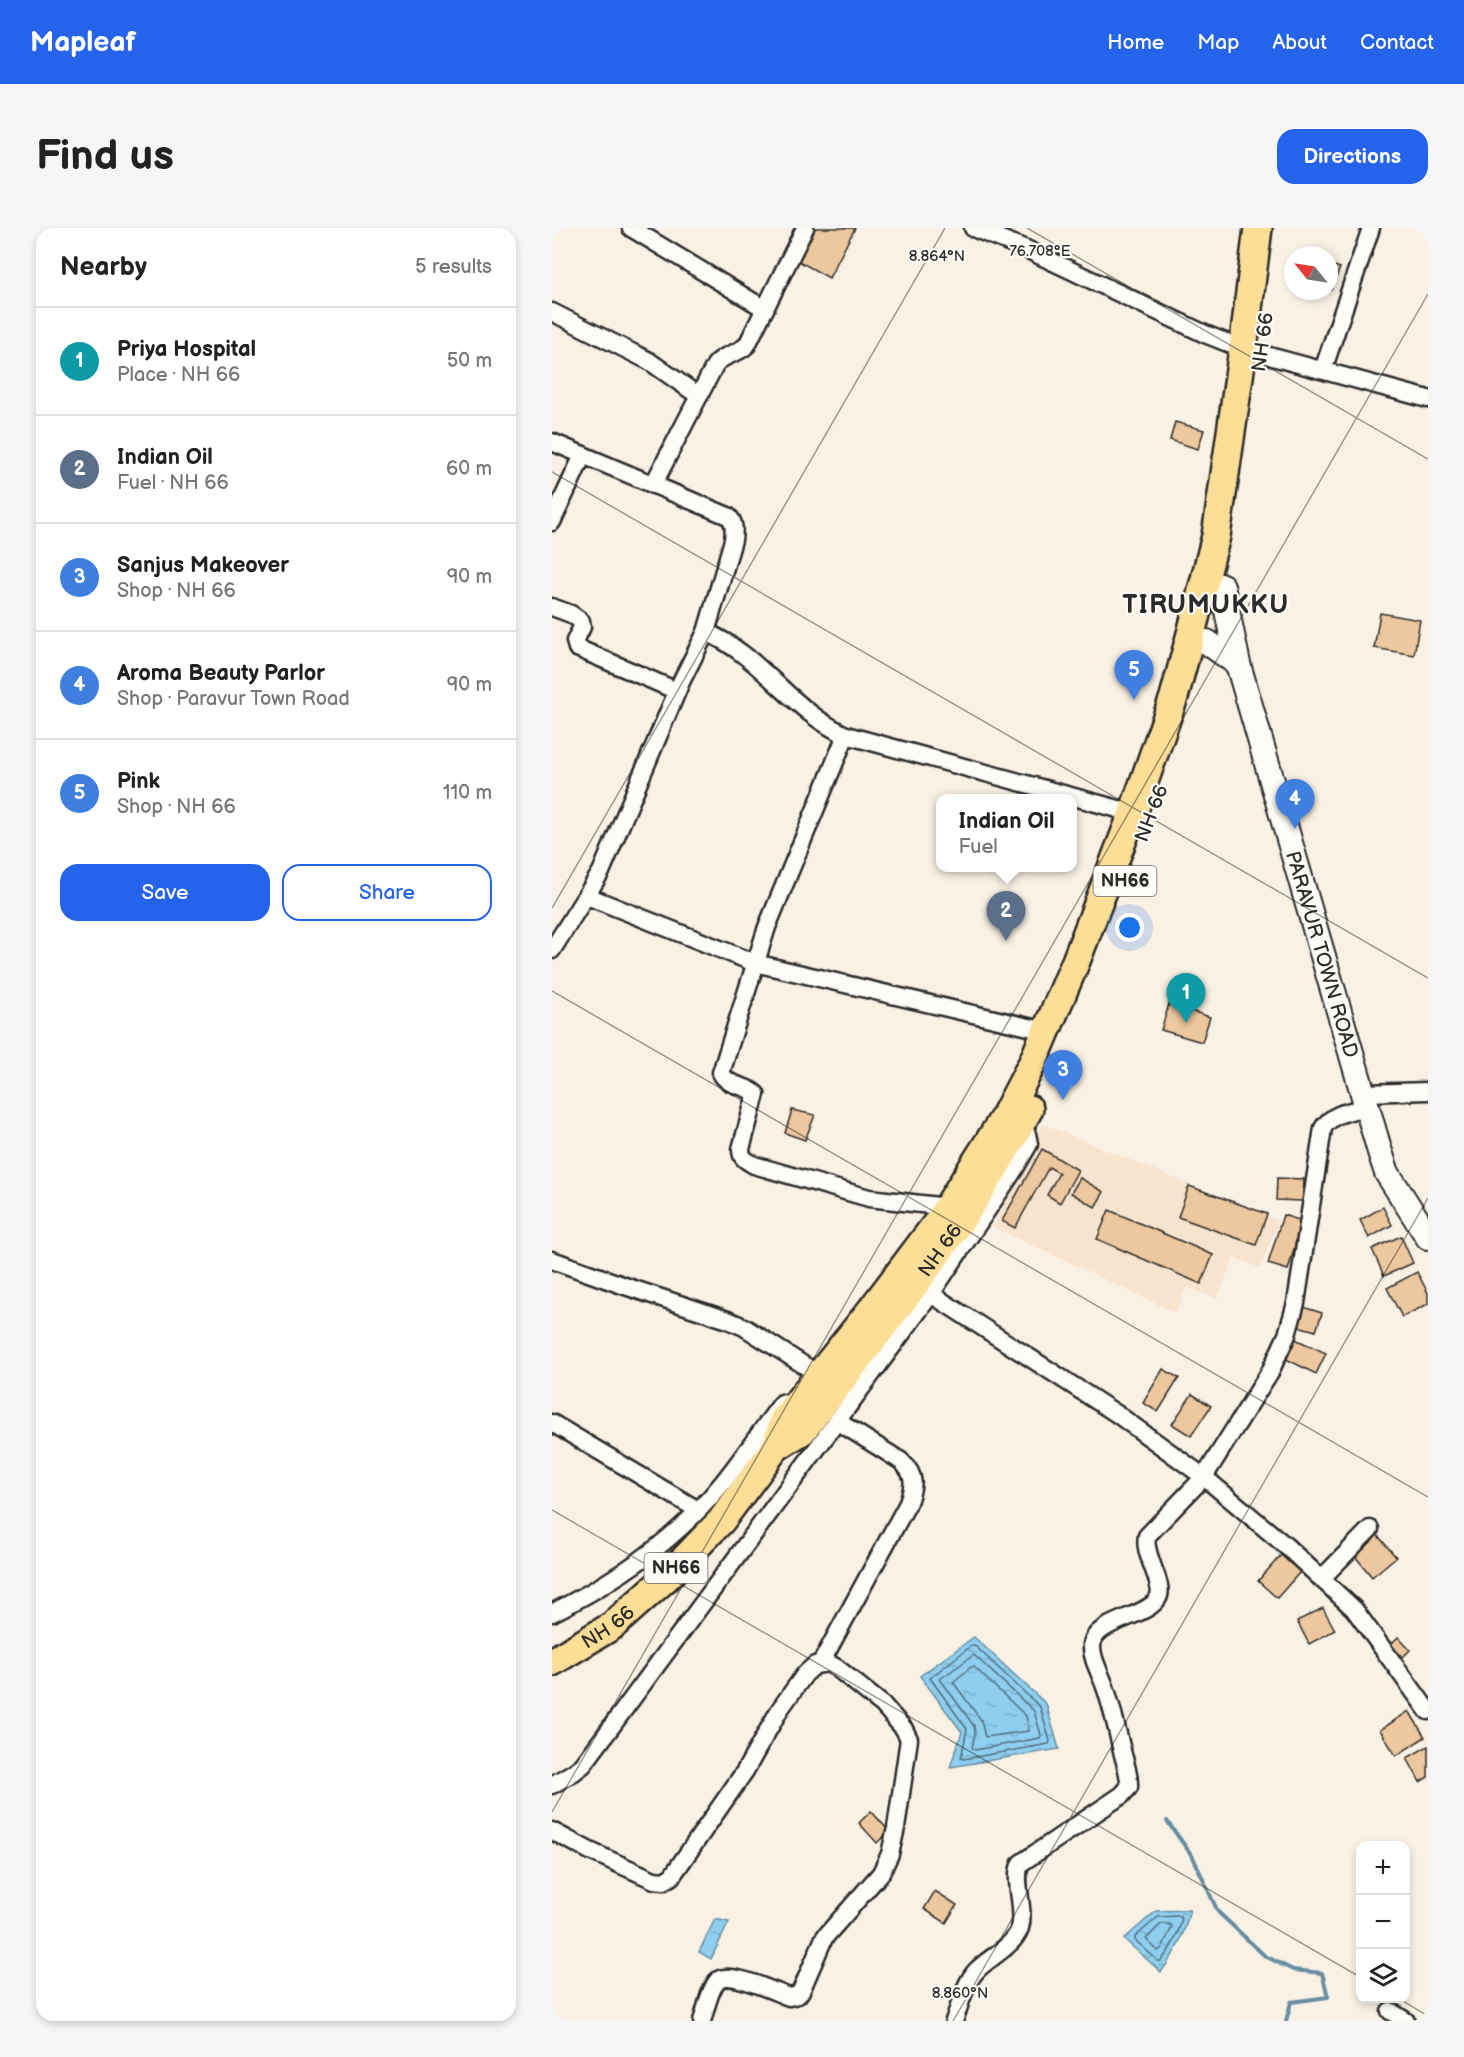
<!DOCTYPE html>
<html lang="en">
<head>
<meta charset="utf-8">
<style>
	body { margin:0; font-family:"Balsamiq Sans",sans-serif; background:#f6f6f6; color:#222 }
	.controls { position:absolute; right:18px; bottom:18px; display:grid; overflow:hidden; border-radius:12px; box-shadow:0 3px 9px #0003 }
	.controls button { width:54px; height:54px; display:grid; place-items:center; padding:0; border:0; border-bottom:2px solid #e0e0e0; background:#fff; color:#222; font:30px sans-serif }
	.compass { position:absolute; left:732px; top:18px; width:54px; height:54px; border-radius:50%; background:#fff; box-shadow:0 3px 9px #0003; rotate:300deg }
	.you { position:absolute; left:578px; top:700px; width:21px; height:21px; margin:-15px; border:4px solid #fff; border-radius:50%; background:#1a73e8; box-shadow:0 0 0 9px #1a73e833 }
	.badge { display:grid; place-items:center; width:39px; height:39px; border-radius:50%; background:#2563eb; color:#fff; font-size:20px; font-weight:700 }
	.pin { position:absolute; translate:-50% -50px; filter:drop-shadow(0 2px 3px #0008) }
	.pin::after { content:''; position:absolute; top:32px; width:21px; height:18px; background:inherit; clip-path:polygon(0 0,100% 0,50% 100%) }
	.popup { position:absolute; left:384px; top:566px; width:141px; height:78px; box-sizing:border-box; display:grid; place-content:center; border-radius:12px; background:#fff; filter:drop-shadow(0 2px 4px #0005); font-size:20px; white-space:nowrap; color:#767676 }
	.popup b { font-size:22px; color:#222 }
	.popup::after { content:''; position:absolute; left:50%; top:100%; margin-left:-12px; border:12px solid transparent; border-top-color:#fff }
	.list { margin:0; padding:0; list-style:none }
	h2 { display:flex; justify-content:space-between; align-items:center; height:78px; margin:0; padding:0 24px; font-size:26px }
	h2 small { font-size:20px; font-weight:400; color:#767676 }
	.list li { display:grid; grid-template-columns:39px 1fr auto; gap:18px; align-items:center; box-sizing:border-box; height:108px; padding:0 24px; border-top:2px solid #e0e0e0 }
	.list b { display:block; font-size:22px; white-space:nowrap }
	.list p { margin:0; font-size:20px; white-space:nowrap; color:#767676 }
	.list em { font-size:20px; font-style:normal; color:#767676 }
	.actions { display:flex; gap:12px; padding:18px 24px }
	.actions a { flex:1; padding:14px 0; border:2px solid #2563eb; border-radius:18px; text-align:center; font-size:21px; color:#2563eb }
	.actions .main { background:#2563eb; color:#fff }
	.icon { flex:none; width:33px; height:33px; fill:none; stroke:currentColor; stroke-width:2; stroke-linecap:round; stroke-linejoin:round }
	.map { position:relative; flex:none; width:876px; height:1793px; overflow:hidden; border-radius:18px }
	header { display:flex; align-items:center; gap:36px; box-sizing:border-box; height:84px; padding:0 30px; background:#2563eb; color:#fff }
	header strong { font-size:28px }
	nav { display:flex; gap:33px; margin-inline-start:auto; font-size:21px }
	.intro { display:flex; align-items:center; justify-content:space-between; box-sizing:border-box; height:144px; padding:0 36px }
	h1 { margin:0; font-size:42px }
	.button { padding:15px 27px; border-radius:18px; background:#2563eb; color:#fff; font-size:21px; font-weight:700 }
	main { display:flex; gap:36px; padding:0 36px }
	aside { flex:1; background:#fff; border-radius:18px; box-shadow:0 3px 9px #0003 }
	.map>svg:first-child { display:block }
	.built { fill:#f6e4cf }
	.water { fill:url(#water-ripples); stroke:#668da1; stroke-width:1.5 }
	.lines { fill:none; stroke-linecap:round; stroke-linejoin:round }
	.shore { stroke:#536d79; stroke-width:1.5 }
	.stream { stroke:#668da1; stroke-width:4 }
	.building { fill:#edc79d; stroke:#2b2b2b; stroke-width:1.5 }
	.minor-casing { stroke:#2b2b2b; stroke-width:21 }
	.secondary-casing { stroke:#2b2b2b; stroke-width:28 }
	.trunk-casing { stroke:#2b2b2b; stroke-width:32 }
	.minor { stroke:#fdfcf7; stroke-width:16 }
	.secondary { stroke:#fdfcf7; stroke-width:24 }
	.trunk { stroke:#fdde96; stroke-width:27 }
	.ticks { fill:none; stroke:#2b2b2b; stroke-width:1.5; stroke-opacity:0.45 }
	.labels { text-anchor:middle; stroke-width:4.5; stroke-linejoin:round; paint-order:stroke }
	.shield { fill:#fdfcf7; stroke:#6a6a68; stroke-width:1.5 }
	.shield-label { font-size:18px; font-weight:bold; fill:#2b2b2b }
	.street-label { font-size:20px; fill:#2b2b2b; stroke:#fdfcf7 }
	.district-label { font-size:26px; font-weight:bold; letter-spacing:1.5px; fill:#2b2b2b; stroke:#fdfcf7 }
	.ticks-label { font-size:15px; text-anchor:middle; fill:#2b2b2b; stroke:#fdfcf7; stroke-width:4.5; stroke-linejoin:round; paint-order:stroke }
</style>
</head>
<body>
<header>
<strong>Mapleaf</strong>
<nav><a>Home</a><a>Map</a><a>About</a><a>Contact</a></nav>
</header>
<div class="intro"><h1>Find us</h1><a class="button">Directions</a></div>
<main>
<aside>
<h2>Nearby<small>5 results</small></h2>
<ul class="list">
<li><span class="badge" style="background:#0f9aa8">1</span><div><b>Priya Hospital</b><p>Place · NH 66</p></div><em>50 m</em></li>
<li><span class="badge" style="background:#5c6f8a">2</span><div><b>Indian Oil</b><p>Fuel · NH 66</p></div><em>60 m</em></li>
<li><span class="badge" style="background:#3f7fe0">3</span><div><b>Sanjus Makeover</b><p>Shop · NH 66</p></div><em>90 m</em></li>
<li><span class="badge" style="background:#3f7fe0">4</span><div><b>Aroma Beauty Parlor</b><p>Shop · Paravur Town Road</p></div><em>90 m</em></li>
<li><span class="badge" style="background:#3f7fe0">5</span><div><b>Pink</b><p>Shop · NH 66</p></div><em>110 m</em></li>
</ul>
<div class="actions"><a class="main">Save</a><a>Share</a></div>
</aside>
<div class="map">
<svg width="876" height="1793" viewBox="0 0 876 1793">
	<defs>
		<pattern id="water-ripples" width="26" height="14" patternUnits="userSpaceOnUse" patternTransform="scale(1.5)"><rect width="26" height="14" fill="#8ecfef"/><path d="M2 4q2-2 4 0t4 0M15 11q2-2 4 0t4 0" fill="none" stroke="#7bb2cd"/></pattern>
	</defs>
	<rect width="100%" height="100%" fill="#faf1e5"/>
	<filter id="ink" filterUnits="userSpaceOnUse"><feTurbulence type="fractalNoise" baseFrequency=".0167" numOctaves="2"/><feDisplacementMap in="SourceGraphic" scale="12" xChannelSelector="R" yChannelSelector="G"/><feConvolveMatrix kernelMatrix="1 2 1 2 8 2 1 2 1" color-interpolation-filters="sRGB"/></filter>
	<g filter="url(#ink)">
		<path class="built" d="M491 896 727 993 708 1040 682 1030 665 1071 635 1059 624 1085 441 999Z"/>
		<g class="water">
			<path d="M422 1409 494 1476 507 1521 398 1539 410 1504 368 1448Z"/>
			<path d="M638 1682C632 1707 625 1723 609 1744L572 1711 604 1683Z"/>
			<path d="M163 1691 177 1694 159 1731 147 1724Z"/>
		</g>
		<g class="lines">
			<g class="shore">
				<path d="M419 1418H423L488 1479 498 1513 497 1516 412 1531 409 1530 415 1501 378 1450Z"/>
				<path d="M422 1427 482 1483 489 1507 488 1510 423 1522 420 1520 423 1505 422 1498 388 1451Z"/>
				<path d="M419 1439H422L474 1488 477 1503 433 1509 429 1492 401 1454Z"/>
				<path d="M627 1688 630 1691C626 1707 619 1721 609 1733H606L583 1712V1709L606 1689Z"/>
				<path d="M609 1696H618L620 1699 610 1720 606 1723 594 1711Z"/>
			</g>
			<path class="stream" d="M615 1593 641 1629 666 1684 713 1728 741 1742 770 1745 776 1769 739 1774 734 1793"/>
		</g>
		<g class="building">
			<path d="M257 0H303L277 50 241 30Z"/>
			<path d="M777 36 788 40 779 62 777 61Z"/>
			<path d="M623 194 652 202 646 221 618 212Z"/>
			<path d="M828 385 868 392 862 427 822 420Z"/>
			<path d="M617 776 658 789 650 814 609 802Z"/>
			<path d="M240 882 263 887 253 912 233 905Z"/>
			<path d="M490 921 526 942 508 975 495 967 507 945 497 939 463 1000 450 993Z"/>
			<path d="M528 950 552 964 543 979 519 965Z"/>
			<path d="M725 950 752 951 751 973 724 972Z"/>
			<path d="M637 958 715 986 704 1017 626 989Z"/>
			<path d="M831 979 840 997 817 1010 808 992Z"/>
			<path d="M557 982 661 1027 649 1056 545 1011Z"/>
			<path d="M731 987 750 993 736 1042 716 1036Z"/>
			<path d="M849 1008 861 1035 832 1048 820 1021Z"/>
			<path d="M865 1044 876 1065V1076L850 1089 835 1060Z"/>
			<path d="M748 1078 770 1085 764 1103 742 1097Z"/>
			<path d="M741 1110 774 1125 764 1146 732 1130Z"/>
			<path d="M611 1141 627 1150 606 1184 591 1175Z"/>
			<path d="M640 1166 659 1178 639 1208 620 1196Z"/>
			<path d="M822 1303 844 1329 820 1349 798 1322Z"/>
			<path d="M729 1327 748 1344 725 1370 706 1353Z"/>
			<path d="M771 1380 783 1402 757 1416 745 1393Z"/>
			<path d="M846 1409 858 1422 851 1429 838 1417Z"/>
			<path d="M857 1483 873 1509 844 1528 828 1502Z"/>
			<path d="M876 1518V1549L868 1554 855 1530Z"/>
			<path d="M319 1583 337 1603 325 1615 307 1595Z"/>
			<path d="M383 1663 405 1677 394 1695 372 1681Z"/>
		</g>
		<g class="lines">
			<defs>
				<g id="minor">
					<path d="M79 0 213 81"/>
					<path d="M421 0 474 21 653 106 691 121 876 171"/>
					<path d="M0 84 97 133 147 168"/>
					<path d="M771 142 819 0"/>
					<path d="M0 214 176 288C183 294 182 303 181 312L154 404 129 454 49 644 0 722"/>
					<path d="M101 257 163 137C171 126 185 127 195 117L253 0"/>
					<path d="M0 294 31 227"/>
					<path d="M0 379 19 386 29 393 30 399 23 413 25 420 125 463"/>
					<path d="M154 404C210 428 239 483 294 507L581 585"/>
					<path d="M294 507 215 699 169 845C176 859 193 856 204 866L189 921C189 931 194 932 202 937L317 970 395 979"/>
					<path d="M35 668 203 735 494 803"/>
					<path d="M812 865 876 863"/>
					<path d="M0 1032 73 1058 176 1092 192 1099 258 1141"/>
					<path d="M379 1066 565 1186 652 1249 734 1318 802 1381 876 1483"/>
					<path d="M0 1195 146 1282"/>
					<path d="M769 1351 818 1301"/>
					<path d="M0 1385C46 1362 91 1334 129 1299 169 1264 198 1217 230 1175"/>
					<path d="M269 1435 355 1277C362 1258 365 1248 349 1233L285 1193"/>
					<path d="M0 1557 22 1544 31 1537 379 1066 462 942 477 916 475 906 467 900"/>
					<path d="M0 1603 38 1623 102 1652 112 1653 120 1648 193 1543 228 1481 253 1446 263 1437 276 1435 285 1440 331 1477 352 1501 357 1511 344 1600 338 1626 329 1645 272 1710 249 1763 246 1767 237 1769C223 1764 175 1741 165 1753 157 1763 154 1781 150 1793"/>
					<path d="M838 1783 854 1793"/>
					<path d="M402 1793C408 1777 413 1754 425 1742 439 1728 461 1719 468 1700 474 1680 460 1651 469 1635L570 1567 577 1559C578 1547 573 1535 570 1523 565 1501 560 1478 552 1456 548 1445 539 1429 540 1417 542 1392 595 1390 606 1370 614 1357 590 1326 595 1308L652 1249 718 1144 735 1107 744 1075 771 900C780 885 799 883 815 879"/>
				</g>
				<g id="secondary">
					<path id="s1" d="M670 358 686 436 828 924 835 945 876 1009"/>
					<path d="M655 414 686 436"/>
				</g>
				<g id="trunk">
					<path id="s2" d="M224 1219 250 1203C331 1099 414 997 477 881"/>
					<path id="s3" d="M0 1434 60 1398 115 1349 169 1293 224 1219 232 1191 320 1081 388 991 453 888 481 834 524 733 581 585 622 469 640 402 664 308 691 121 706 0"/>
				</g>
			</defs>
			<use href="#minor" class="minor-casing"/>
			<use href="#secondary" class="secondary-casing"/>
			<use href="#trunk" class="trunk-casing"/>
			<use href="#minor" class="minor"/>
			<use href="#secondary" class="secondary"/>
			<use href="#trunk" class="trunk"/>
		</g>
	</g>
	<path class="ticks" d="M475 0 876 231M0 244 876 750M0 680 393 0M0 763 876 1269M0 1282 808 1749M0 1584 876 66M846 1770 876 1788M401 1793 876 970"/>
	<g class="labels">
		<g class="shield">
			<rect x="541.5" y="638" width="63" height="30" rx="4.5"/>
			<rect x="92.5" y="1325" width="63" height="30" rx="4.5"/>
		</g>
		<g class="shield-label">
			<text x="573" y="659">NH66</text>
			<text x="124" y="1346">NH66</text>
		</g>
		<g class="street-label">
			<text transform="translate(710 114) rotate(-82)" y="7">NH 66</text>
			<text transform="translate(599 585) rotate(-69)" y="7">NH 66</text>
			<text dy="7" stroke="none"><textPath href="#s1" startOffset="382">PARAVUR TOWN ROAD</textPath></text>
			<text dy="7" stroke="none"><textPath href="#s2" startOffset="258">NH 66</textPath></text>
			<text dy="7" stroke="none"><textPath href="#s3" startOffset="66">NH 66</textPath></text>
		</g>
		<g class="district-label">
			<text x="654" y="385">TIRUMUKKU</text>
		</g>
	</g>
	<g class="ticks-label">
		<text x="488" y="28">76.708°E</text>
		<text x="385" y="33">8.864°N</text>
		<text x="408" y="1770">8.860°N</text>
	</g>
</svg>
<div class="controls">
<button>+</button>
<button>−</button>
<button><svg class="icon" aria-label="layers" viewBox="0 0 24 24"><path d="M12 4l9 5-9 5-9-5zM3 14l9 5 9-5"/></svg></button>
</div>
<svg class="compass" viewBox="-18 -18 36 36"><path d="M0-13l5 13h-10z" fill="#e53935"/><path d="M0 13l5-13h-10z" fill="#767676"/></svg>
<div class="you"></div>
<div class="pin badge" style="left:634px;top:795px;background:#0f9aa8">1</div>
<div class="pin badge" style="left:454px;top:713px;background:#5c6f8a">2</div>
<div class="popup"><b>Indian Oil</b>Fuel</div>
<div class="pin badge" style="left:511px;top:872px;background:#3f7fe0">3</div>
<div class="pin badge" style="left:743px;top:601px;background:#3f7fe0">4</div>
<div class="pin badge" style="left:582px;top:472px;background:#3f7fe0">5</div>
</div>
</main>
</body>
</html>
